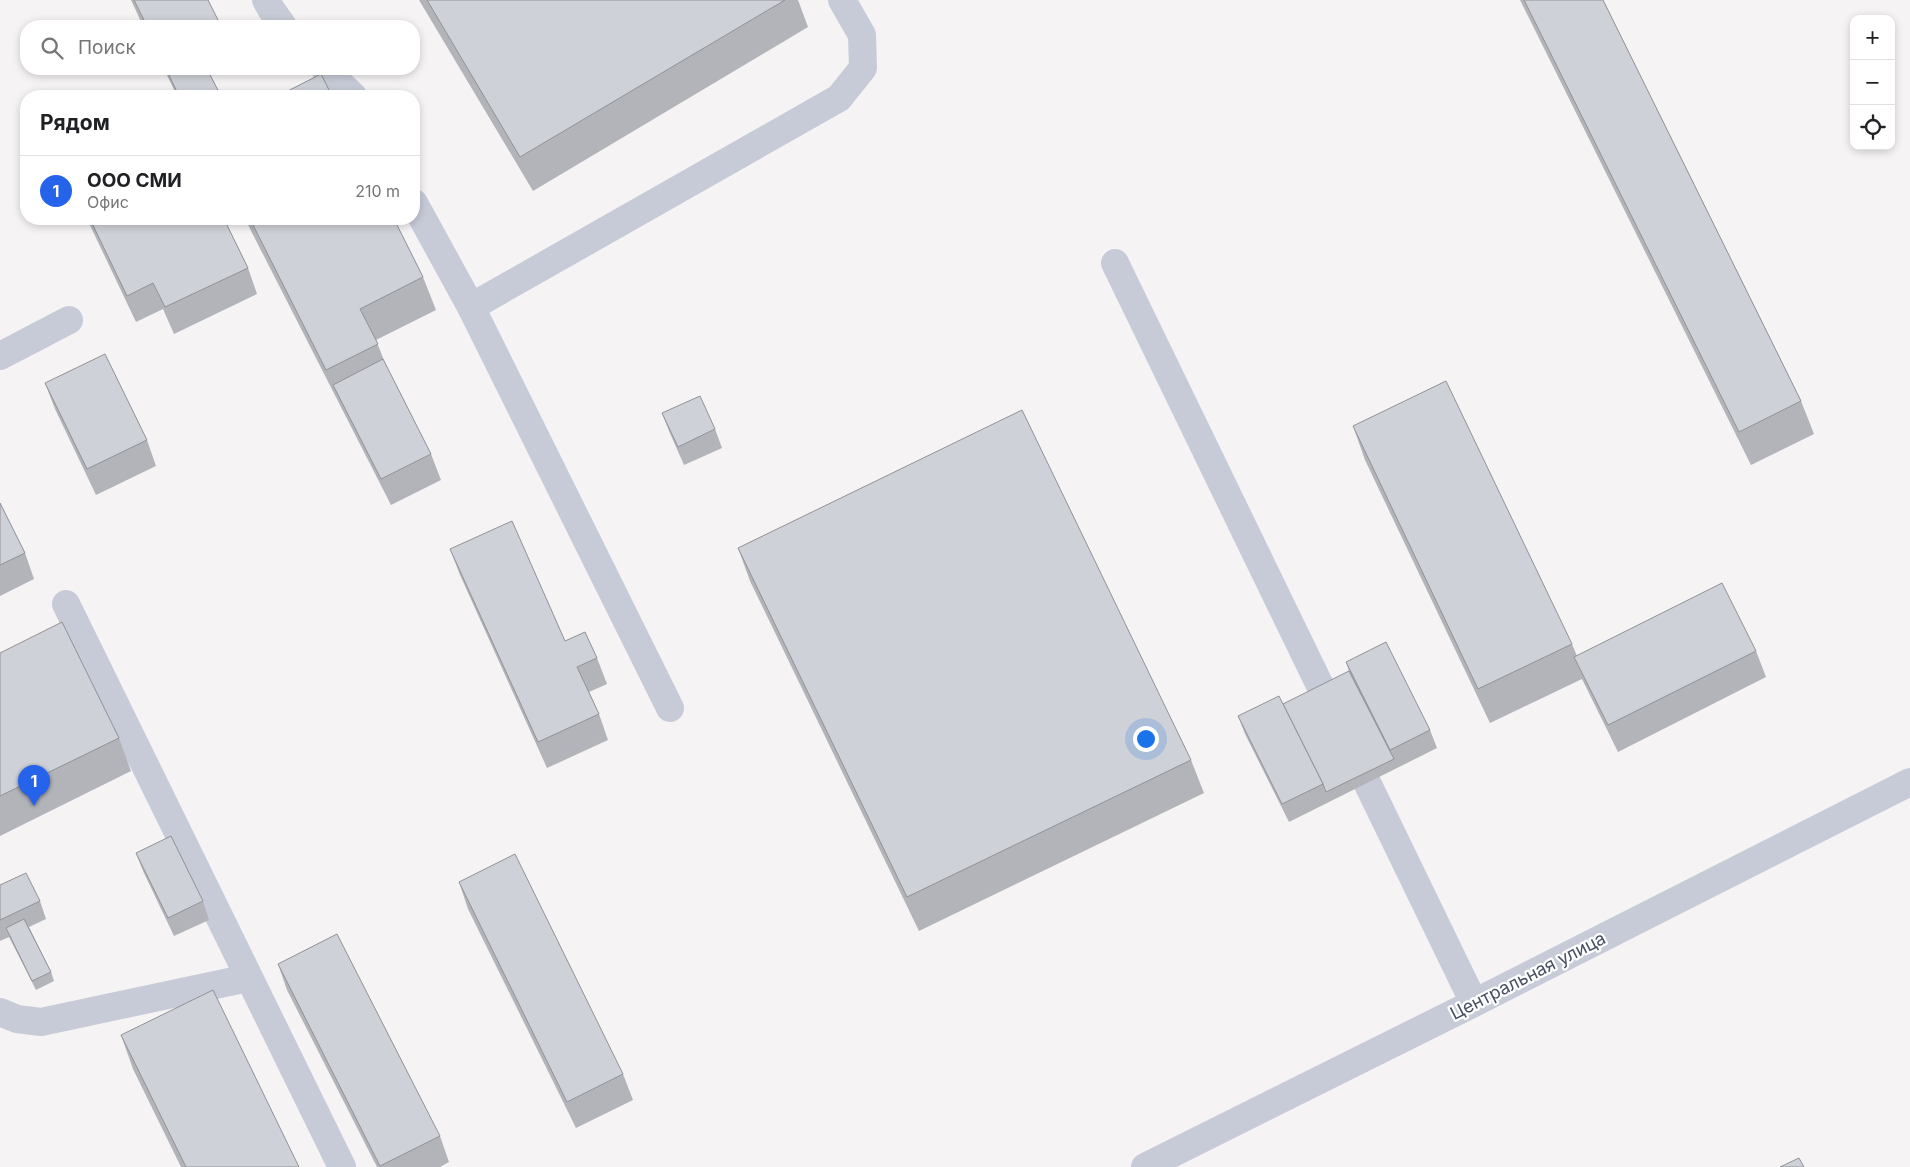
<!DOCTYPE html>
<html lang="ru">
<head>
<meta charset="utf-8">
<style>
	body { margin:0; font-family:Inter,sans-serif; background:#f6f6f6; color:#202124 }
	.controls { position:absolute; right:15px; top:15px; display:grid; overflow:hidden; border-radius:10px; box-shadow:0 2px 8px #0003 }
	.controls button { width:45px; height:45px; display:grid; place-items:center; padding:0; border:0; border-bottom:1px solid #e0e0e0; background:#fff; color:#202124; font:25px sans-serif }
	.you { position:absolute; left:1145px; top:738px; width:18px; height:18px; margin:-12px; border:4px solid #fff; border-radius:50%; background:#1a73e8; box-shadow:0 0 0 8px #1a73e833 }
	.badge { display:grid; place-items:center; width:32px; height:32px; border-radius:50%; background:#2563eb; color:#fff; font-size:16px; font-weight:700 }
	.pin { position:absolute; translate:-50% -41px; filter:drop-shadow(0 1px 2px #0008) }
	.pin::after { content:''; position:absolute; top:26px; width:18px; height:15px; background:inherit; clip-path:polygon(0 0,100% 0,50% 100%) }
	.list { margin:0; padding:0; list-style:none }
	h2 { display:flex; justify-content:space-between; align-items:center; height:65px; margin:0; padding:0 20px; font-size:21px }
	h2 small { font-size:16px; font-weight:400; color:#757577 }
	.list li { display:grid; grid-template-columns:32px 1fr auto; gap:15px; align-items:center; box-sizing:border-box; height:70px; padding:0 20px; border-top:1px solid #e0e0e0 }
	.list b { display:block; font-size:19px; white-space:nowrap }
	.list p { margin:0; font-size:16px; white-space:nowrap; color:#757577 }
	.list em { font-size:16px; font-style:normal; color:#757577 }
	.icon { flex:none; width:28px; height:28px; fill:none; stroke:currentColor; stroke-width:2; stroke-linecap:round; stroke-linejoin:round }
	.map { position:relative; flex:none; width:1910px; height:1167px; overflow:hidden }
	.search { position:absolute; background:#fff; box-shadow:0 2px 8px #0003; left:20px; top:20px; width:400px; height:55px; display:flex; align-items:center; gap:12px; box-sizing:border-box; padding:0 18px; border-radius:20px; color:#757577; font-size:19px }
	.panel { position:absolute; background:#fff; box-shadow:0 2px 8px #0003; left:20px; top:90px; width:400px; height:135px; border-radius:20px }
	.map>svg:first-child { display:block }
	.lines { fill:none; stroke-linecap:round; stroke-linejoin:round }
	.minor { stroke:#c6cbd7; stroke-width:28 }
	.wall { fill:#b2b4ba }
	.building { fill:#cfd1d8; stroke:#919297 }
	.labels { text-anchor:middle; stroke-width:4.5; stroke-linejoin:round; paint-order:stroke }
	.street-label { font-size:18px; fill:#495062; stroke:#fff }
</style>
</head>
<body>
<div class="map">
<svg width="1910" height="1167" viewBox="0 0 1910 1167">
	<rect width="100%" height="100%" fill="#f5f3f3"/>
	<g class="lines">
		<g class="minor">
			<path d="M266 0 271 9 283 26"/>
			<path d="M325 69 353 96"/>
			<path d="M414 203 471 307 670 708"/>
			<path d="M1115 263 1474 1003"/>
			<path d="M471 307 839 98 863 68 862 35 842 0"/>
			<path d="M0 356 69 320"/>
			<path d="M66 604 342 1167"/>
			<path d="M0 1012 17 1019 41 1022 248 978"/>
			<path d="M1145 1167 1474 1003 1910 782"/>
		</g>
	</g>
	<g class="wall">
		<path d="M131 0H208L220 26H143Z"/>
		<path d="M419 0H798L808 27 533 191Z"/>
		<path d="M1520 0H1603L1801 401 1814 434 1751 465Z"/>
		<path d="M164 69H207L221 96H177Z"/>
		<path d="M87 219H224L248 268 257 294 174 334 163 309 136 322Z"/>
		<path d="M245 219H394L423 277 436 310 376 340 387 368 431 454 441 480 391 505Z"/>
		<path d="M45 383 147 440 156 466 96 495 55 409Z"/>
		<path d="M662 413 715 429 722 448 684 465 669 431Z"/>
		<path d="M1353 426 1572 644 1577 656 1756 651 1766 677 1618 752 1582 679 1490 723 1365 460Z"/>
		<path d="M0 503 25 553 34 579 0 596Z"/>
		<path d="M738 548 1191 760 1204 793 919 931 750 581Z"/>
		<path d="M450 549 565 641 597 658 607 684 589 692 599 714 608 740 547 768 460 575Z"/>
		<path d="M0 653 119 738 131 771 0 836Z"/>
		<path d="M1346 662 1430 730 1437 748 1289 822 1245 734 1238 716 1283 704 1349 671Z"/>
		<path d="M136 853 203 901 209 920 174 936 143 871Z"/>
		<path d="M459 882 623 1074 633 1100 576 1128 468 909Z"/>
		<path d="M0 885 40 901 46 919 29 927 51 972 54 981 36 990 9 937 0 941Z"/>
		<path d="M278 964 440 1136 449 1162 440 1167H377L287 990Z"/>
		<path d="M121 1035 299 1167H181L133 1069Z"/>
	</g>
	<g class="building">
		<path d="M134 0H208L219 22 209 26H147Z"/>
		<path d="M427 0H785L520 157Z"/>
		<path d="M1524 0H1603L1801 401 1739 432Z"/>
		<path d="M166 69H207L221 96H179Z"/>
		<path d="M321 74 332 96H278Z"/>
		<path d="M90 219H224L248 268 165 307 153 283 127 296Z"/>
		<path d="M250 219H394L423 277 360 309 378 344 326 370Z"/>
		<path d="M105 354 147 440 87 469 45 383Z"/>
		<path d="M383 359 431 454 381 479 333 385Z"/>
		<path d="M1446 381 1572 644 1478 689 1353 426Z"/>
		<path d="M700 396 715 429 678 447 662 413Z"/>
		<path d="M1022 410 1191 760 907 897 738 548Z"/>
		<path d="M0 503 25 553 0 565Z"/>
		<path d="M512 521 565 641 585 632 597 658 577 667 599 714 538 742 450 549Z"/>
		<path d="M1722 583 1756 651 1608 725 1574 657Z"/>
		<path d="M62 622 119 738 0 796V653Z"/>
		<path d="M1386 642 1430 730 1390 750 1346 662Z"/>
		<path d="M1349 671 1394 759 1326 792 1323 784 1283 704Z"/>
		<path d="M1279 696 1323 784 1282 804 1238 716Z"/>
		<path d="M171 836 203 901 168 918 136 853Z"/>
		<path d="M515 854 623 1074 567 1102 459 882Z"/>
		<path d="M26 873 40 901 0 920V885Z"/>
		<path d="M24 919 51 972 32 981 6 928Z"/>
		<path d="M337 934 440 1136 380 1166 278 964Z"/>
		<path d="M213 990 299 1167H186L121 1035Z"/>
		<path d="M1799 1158 1804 1167H1780Z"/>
	</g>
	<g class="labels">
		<g class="street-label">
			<text transform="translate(1528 976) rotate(-27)" y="6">Центральная улица</text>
		</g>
	</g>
</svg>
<div class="controls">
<button>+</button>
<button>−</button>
<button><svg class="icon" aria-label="locate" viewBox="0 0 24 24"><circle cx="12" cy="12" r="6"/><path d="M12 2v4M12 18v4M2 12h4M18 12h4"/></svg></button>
</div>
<div class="you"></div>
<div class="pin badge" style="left:34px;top:806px">1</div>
<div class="search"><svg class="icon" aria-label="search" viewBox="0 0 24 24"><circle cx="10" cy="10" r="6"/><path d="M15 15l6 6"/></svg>Поиск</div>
<section class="panel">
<h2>Рядом<small></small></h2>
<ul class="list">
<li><span class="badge">1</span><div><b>ООО СМИ</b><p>Офис</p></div><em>210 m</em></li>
</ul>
</section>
</div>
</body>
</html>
